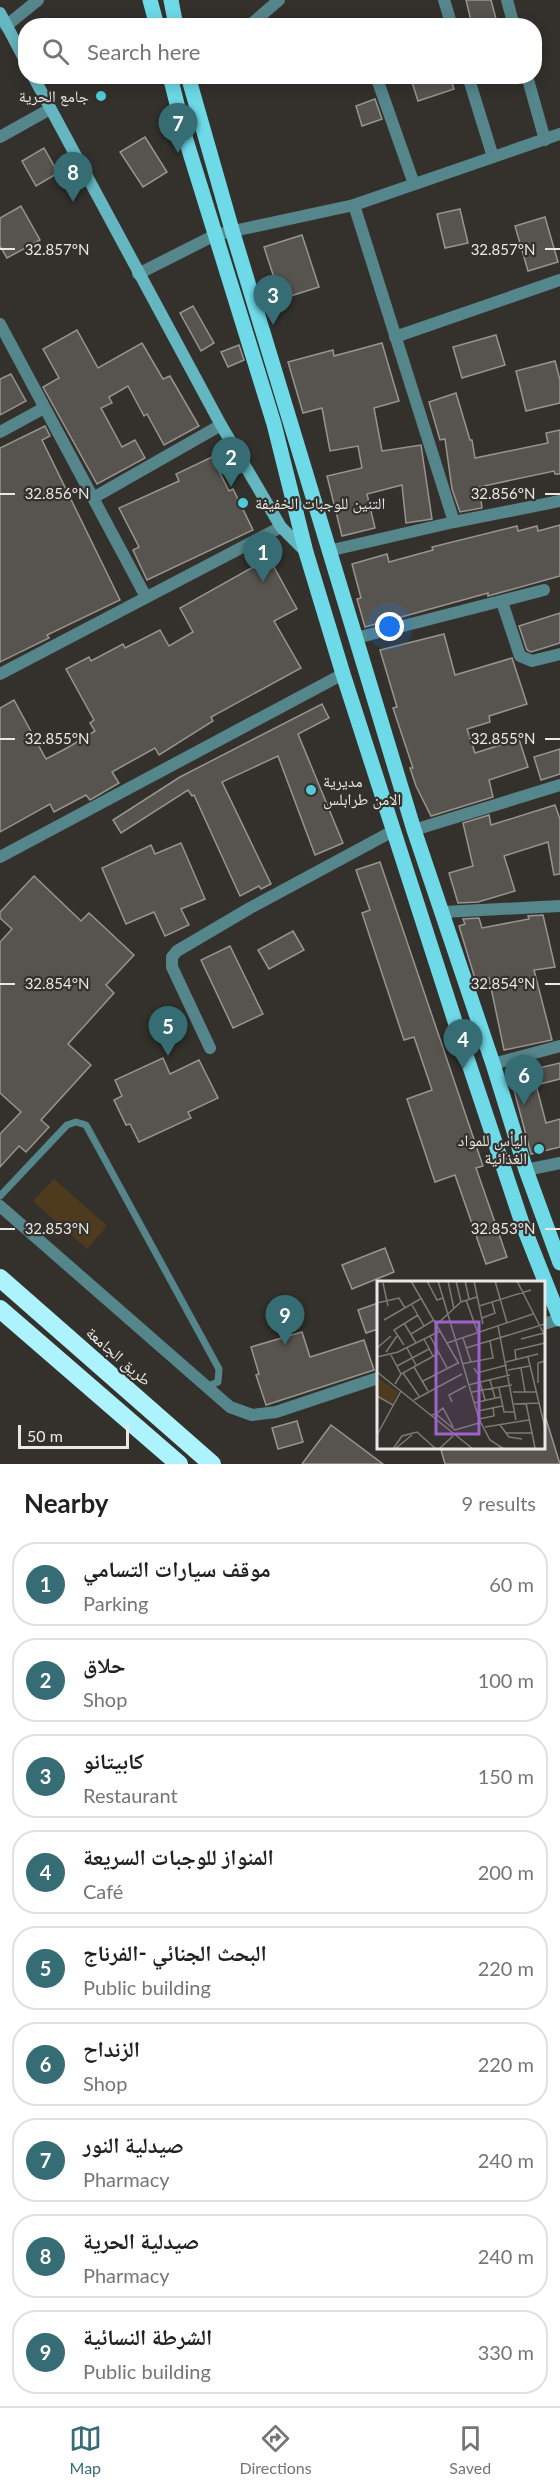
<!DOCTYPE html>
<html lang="en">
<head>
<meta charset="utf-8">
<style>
	body { margin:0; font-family:Lato,"Noto Naskh Arabic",sans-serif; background:#f6f6f6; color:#202124 }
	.scale { position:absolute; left:18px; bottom:15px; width:111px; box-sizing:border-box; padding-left:6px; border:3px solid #eae8e5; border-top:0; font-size:16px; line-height:21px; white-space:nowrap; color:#eae8e5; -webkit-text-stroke:4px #34312c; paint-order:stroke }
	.you { position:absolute; left:390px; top:627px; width:21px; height:21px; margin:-15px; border:4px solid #fff; border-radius:50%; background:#1a73e8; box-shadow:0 0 0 9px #1a73e833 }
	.badge { display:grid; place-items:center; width:39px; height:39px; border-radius:50%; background:#366d75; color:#fff; font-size:20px; font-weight:700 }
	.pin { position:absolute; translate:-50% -50px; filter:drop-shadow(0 2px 3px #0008) }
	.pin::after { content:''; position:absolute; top:32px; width:21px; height:18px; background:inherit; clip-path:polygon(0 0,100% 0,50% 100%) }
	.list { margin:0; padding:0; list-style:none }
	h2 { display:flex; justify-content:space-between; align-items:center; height:78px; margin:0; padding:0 24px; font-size:26px }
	h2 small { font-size:20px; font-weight:400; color:#757577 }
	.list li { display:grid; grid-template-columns:39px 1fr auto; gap:18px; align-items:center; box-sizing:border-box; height:84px; margin:0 12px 12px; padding:0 12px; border:2px solid #e0e0e0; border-radius:24px }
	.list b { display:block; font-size:22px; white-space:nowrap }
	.list p { margin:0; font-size:20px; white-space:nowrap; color:#757577 }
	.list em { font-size:20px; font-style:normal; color:#757577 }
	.icon { flex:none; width:33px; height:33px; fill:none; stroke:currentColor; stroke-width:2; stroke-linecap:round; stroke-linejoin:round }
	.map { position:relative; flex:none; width:560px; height:1464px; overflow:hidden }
	.search { position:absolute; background:#fff; box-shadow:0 3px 15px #0003; left:18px; right:18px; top:18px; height:66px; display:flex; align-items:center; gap:15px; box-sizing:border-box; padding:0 21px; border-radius:24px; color:#757577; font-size:22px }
	.sheet { height:942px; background:#fff }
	nav { display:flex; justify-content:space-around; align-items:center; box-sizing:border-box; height:84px; border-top:2px solid #e0e0e0; background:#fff; font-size:16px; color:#757577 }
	nav a { display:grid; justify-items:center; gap:3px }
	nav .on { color:#366d75 }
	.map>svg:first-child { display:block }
	.green { fill:#4e3b1e }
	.building { fill:#57544f; stroke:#98948f; stroke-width:1.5 }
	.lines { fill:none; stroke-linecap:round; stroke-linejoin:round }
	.lane { stroke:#55868c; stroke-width:7 }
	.street { stroke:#55868c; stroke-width:12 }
	.secondary { stroke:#64b6c0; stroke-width:12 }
	.primary { stroke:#6edae8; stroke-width:15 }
	.highway { stroke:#acf3fd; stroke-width:18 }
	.ticks { fill:none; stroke:#eae8e5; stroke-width:2 }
	.poi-dot { fill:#52cbd9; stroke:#34312c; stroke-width:2 }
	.labels { text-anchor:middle; stroke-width:4.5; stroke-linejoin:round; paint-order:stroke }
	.poi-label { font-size:16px; fill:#eae8e5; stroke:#34312c; text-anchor:end }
	.street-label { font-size:16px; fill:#eae8e5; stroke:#34312c }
	.inset-road { fill:none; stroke:#7d7a76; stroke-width:1.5 }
	.view { fill:#9c64ca; fill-opacity:0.15; stroke:#9c64ca; stroke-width:3 }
	.inset-edge { fill:none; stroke:#eae8e5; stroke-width:3 }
	.ticks-label { font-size:15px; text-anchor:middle; fill:#eae8e5; stroke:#34312c; stroke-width:4.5; stroke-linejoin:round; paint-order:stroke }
</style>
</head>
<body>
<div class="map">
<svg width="560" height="1464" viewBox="0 0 560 1464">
	<rect width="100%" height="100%" fill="#34312c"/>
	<path class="green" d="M54 1179 107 1226 87 1249 33 1201Z"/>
	<g class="building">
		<path d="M466 0H491L496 19 472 25Z"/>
		<path d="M410 76H450L454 89 418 101Z"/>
		<path d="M375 99 382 119 362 126 356 106Z"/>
		<path d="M145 137 167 172 143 187 120 152Z"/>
		<path d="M44 148 58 173 36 186 22 161Z"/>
		<path d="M21 206 40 240 7 258 0 246V218Z"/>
		<path d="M460 209 468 243 445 248 437 214Z"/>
		<path d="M545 217 558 262 528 271 515 226Z"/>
		<path d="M302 235 319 287 281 299 264 247Z"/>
		<path d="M193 306 214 343 201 351 180 313Z"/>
		<path d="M77 330 98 368 142 343 163 379 170 376 199 426 164 445 147 414 144 416 128 386 109 397 112 403 101 408 122 447 135 440 145 458 97 484 43 387 59 378 43 349Z"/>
		<path d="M496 335 505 365 462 378 453 347Z"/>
		<path d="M382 343 399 401 374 408 382 451 421 445 432 519 406 523 402 485 367 494 375 528 342 536 327 476 362 468 358 446 330 451 322 408 303 413 288 362 333 350 334 356Z"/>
		<path d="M239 345 244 360 228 367 221 352Z"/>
		<path d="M555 361 560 380V403L526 411 516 371Z"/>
		<path d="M11 374 26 401 0 415V379Z"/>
		<path d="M456 393 470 440H472L475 458 548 443 546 433 560 430V474H555L554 471 479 487 482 508 460 512 452 489 445 439 440 440 429 402Z"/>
		<path d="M45 426 50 436 42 440 120 600 47 635 49 638 0 662V448Z"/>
		<path d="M212 457 229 491 233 489 253 530 147 580 133 550 139 547 119 508 179 481 176 474Z"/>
		<path d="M560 525V576L488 596V593L365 627 357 599 361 598 352 564 387 554 389 562 433 550 432 547 517 526 518 531 537 526 538 531Z"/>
		<path d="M269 558 297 609 274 621 301 668 211 717 213 721 159 755 155 748 112 772 119 783 90 800 86 795 54 812 50 804 0 832V708L14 700 46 759 67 748 95 731 90 723 94 720 66 669 89 657 91 661 123 644 125 648 160 630 169 646 193 632 180 608Z"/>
		<path d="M560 613V643L531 652 527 650 519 626Z"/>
		<path d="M444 634 455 675 512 658 527 704 489 716 490 722 467 729 475 753 519 739 528 767 489 780 493 797 431 816 416 786 410 768H413L393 708 397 707 380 650Z"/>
		<path d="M322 704 329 718 298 734 343 843 315 855 278 756 222 782 271 884 261 889 259 886 240 896 194 795 192 796 188 790 121 833 113 820 180 777Z"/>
		<path d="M560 749V774L541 780 534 757Z"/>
		<path d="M555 805 560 819V874L554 875 548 842 504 856 515 891 478 902 458 903 449 873 473 866 463 823 489 815 491 825Z"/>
		<path d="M181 843 205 899 181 909 189 925 165 936 154 912 126 924 102 868 151 845 155 854Z"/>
		<path d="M380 862 483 1166 476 1168 507 1257 486 1264 455 1175 435 1182 407 1099 432 1090 414 1037 404 1040 362 913 370 910 356 870Z"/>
		<path d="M34 876 81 921 89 913 134 955 106 985 114 993 68 1044 91 1065 41 1120 49 1127 26 1152 19 1146 0 1167V1134L21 1112 0 1093V942L12 929 0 918V912Z"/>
		<path d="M543 915 555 967 534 970 552 1040 504 1050 489 978 476 982 459 926 465 924 463 919 479 918 482 928 529 919 528 916Z"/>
		<path d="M293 931 304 950 269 969 258 950Z"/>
		<path d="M230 946 263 1014 233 1028 201 960Z"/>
		<path d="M163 1058 170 1074 199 1060 218 1098 188 1112 191 1118 139 1142 130 1124 126 1125 114 1100 122 1096 115 1080Z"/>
		<path d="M560 1063V1079L536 1085 546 1123 560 1119V1147L531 1154 514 1090H517L513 1074Z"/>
		<path d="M385 1248 394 1272 352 1289 342 1265Z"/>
		<path d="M378 1303V1329L366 1333 358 1310Z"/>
		<path d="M302 1332 310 1357 364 1340 374 1370 266 1405 256 1375 259 1374 251 1347Z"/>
		<path d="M543 1419H546L560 1464H445L441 1450 450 1448H543Z"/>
		<path d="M297 1421 303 1442 278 1449 272 1428Z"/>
		<path d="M331 1425 383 1464H302Z"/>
	</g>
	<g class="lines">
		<path class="lane" d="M0 1196 67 1125 76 1122 86 1125 219 1369 218 1382 208 1386"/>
		<g class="street">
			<path d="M444 0 452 26"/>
			<path d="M507 0 514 26"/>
			<path d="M6 26 38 0"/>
			<path d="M249 26 279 0"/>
			<path d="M376 76 414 184"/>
			<path d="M468 76 493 157"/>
			<path d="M527 76 545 140"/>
			<path d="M0 137 50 109"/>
			<path d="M138 274 215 235 354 205 560 134"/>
			<path d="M0 324 146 597"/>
			<path d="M395 337 560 280"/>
			<path d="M0 432 44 408"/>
			<path d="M93 498 221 425"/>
			<path d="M454 522 560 501"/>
			<path d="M328 551 454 522 354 205"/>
			<path d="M502 602 520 656 532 661 560 654"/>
			<path d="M356 638 544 590"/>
			<path d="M0 674 281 527"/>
			<path d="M414 830 560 785"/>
			<path d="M0 857 343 674"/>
			<path d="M443 912 560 906"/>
			<path d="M210 1048 172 967V957L177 951 250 908 393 831"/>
			<path d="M493 1064 560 1046"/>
			<path d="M526 1170 560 1163"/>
			<path d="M0 1206 230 1407 252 1415 276 1412 378 1378"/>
			<path d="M544 1324 560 1319"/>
		</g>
		<g class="secondary">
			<path d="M0 13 26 62"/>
			<path d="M33 76 221 425 281 527 306 552"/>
		</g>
		<g class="primary">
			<path d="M150 0 157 26"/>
			<path d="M171 0 176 26"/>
			<path d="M170 76 186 140 274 424 306 552 343 674 461 1040 522 1223 560 1319"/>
			<path d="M188 76 232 230 414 830 493 1064 526 1170 560 1263"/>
		</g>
		<g class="highway">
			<path d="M0 1278 212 1464"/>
			<path d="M0 1309 179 1464"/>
		</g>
	</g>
	<path class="ticks" d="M0 249H15M545 249H560M0 494H15M545 494H560M0 739H15M545 739H560M0 984H15M545 984H560M0 1229H15M545 1229H560"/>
	<g class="poi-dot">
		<circle cx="101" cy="96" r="6"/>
		<circle cx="243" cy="503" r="6"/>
		<circle cx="311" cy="790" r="6"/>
		<circle cx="539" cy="1149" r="6"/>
	</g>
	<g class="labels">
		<g class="poi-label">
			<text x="89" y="102">جامع الحرية</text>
			<text x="255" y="509" text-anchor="start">التنين للوجبات الخفيفة</text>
			<text x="323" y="787" text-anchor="start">مديرية<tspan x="323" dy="18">الامن طرابلس</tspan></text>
			<text x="527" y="1146">اليأس للمواد<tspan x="527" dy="18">الغذائية</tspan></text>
		</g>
		<g class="street-label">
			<text transform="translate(119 1356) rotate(41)" y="6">طريق الجامعة</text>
		</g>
	</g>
	<g transform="translate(377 1281)">
		<rect width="168" height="168" fill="#34312c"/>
		<path d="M0 96 21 111 16 122 0 115Z" fill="#4e3b1e"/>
		<path class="inset-road" d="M34 0 82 83M50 0 60 19 66 17M61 0 102 138 113 159 127 168M71 0 77 28M79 0 84 21M88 0 92 18M97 0 106 43M118 0 130 42M140 0 168 55M6 2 11 25M89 19 101 52M0 22 22 17 28 27M35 24 47 45M102 25 154 9M105 37 118 32 115 21M7 39 45 17M27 42 39 62M60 43 84 21 100 16M121 45 139 139M34 53 57 39M53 55 70 87M47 58 56 75M144 58 167 52M70 62 156 33M27 64 17 49 41 34M0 67 14 55M30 67 39 84M89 67 168 43M9 71 20 55M14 74 24 93M0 76 21 71 63 50M151 76 168 147M139 79 138 69 168 62M94 81 116 77 113 60M129 81 161 73M85 83 94 81 86 57M20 85 52 68M37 86 51 110M97 87 100 92 130 84M144 87 148 111M131 89 153 85M0 91 96 168M26 92 42 115M113 99 118 117M46 100 81 82M103 101 108 119M161 102V82L168 80M18 103 24 93 62 72M91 104 133 94M122 107 127 131H138M95 111 135 104M136 111H159M0 115 16 124M37 119 85 93M75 121 72 114 89 105M97 122 123 116M149 122 158 167M137 123 162 122M101 130 125 125M59 133 66 127 76 146M54 134 59 133 78 149 102 142M102 138 117 135 116 126M123 144 132 156 145 158M108 146 152 139M128 152H156M0 154 24 110M16 168 25 155 40 151 59 168M18 168 35 154M62 168 76 155"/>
		<path class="view" d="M59 41H102V153H59Z"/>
		<rect width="168" height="168" class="inset-edge"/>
	</g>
	<g class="ticks-label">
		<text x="57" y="255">32.857°N</text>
		<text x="503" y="255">32.857°N</text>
		<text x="57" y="499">32.856°N</text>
		<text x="503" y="499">32.856°N</text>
		<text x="57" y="744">32.855°N</text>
		<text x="503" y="744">32.855°N</text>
		<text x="57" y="989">32.854°N</text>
		<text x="503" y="989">32.854°N</text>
		<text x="57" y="1234">32.853°N</text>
		<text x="503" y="1234">32.853°N</text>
	</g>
</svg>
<div class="scale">50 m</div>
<div class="you"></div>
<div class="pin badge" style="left:263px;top:582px">1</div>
<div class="pin badge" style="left:231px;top:487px">2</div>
<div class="pin badge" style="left:273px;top:325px">3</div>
<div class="pin badge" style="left:463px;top:1069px">4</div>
<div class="pin badge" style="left:168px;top:1056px">5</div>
<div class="pin badge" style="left:524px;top:1105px">6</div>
<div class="pin badge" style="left:178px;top:153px">7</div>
<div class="pin badge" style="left:73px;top:202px">8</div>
<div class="pin badge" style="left:285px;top:1345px">9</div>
<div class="search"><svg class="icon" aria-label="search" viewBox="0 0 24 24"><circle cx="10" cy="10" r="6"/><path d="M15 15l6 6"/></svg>Search here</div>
</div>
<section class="sheet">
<h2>Nearby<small>9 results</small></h2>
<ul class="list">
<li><span class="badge">1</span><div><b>موقف سيارات التسامي</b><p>Parking</p></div><em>60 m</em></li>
<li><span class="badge">2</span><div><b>حلاق</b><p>Shop</p></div><em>100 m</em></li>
<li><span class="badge">3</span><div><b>كابيتانو</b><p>Restaurant</p></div><em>150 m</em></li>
<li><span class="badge">4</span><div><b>المنواز للوجبات السريعة</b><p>Café</p></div><em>200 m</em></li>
<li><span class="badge">5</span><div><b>البحث الجنائي -الفرناج</b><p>Public building</p></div><em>220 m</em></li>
<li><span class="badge">6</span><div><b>الزنداح</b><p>Shop</p></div><em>220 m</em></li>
<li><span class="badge">7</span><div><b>صيدلية النور</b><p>Pharmacy</p></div><em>240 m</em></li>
<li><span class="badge">8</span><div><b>صيدلية الحرية</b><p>Pharmacy</p></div><em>240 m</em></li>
<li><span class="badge">9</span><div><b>الشرطة النسائية</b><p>Public building</p></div><em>330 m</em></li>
</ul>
</section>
<nav>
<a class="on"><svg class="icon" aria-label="map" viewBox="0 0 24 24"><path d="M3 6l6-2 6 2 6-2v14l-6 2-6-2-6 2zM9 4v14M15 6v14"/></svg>Map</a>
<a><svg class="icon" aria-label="directions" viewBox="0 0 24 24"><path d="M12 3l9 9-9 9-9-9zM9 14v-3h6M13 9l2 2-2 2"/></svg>Directions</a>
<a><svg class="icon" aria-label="saved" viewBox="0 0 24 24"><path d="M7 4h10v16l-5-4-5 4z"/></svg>Saved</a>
</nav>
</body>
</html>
